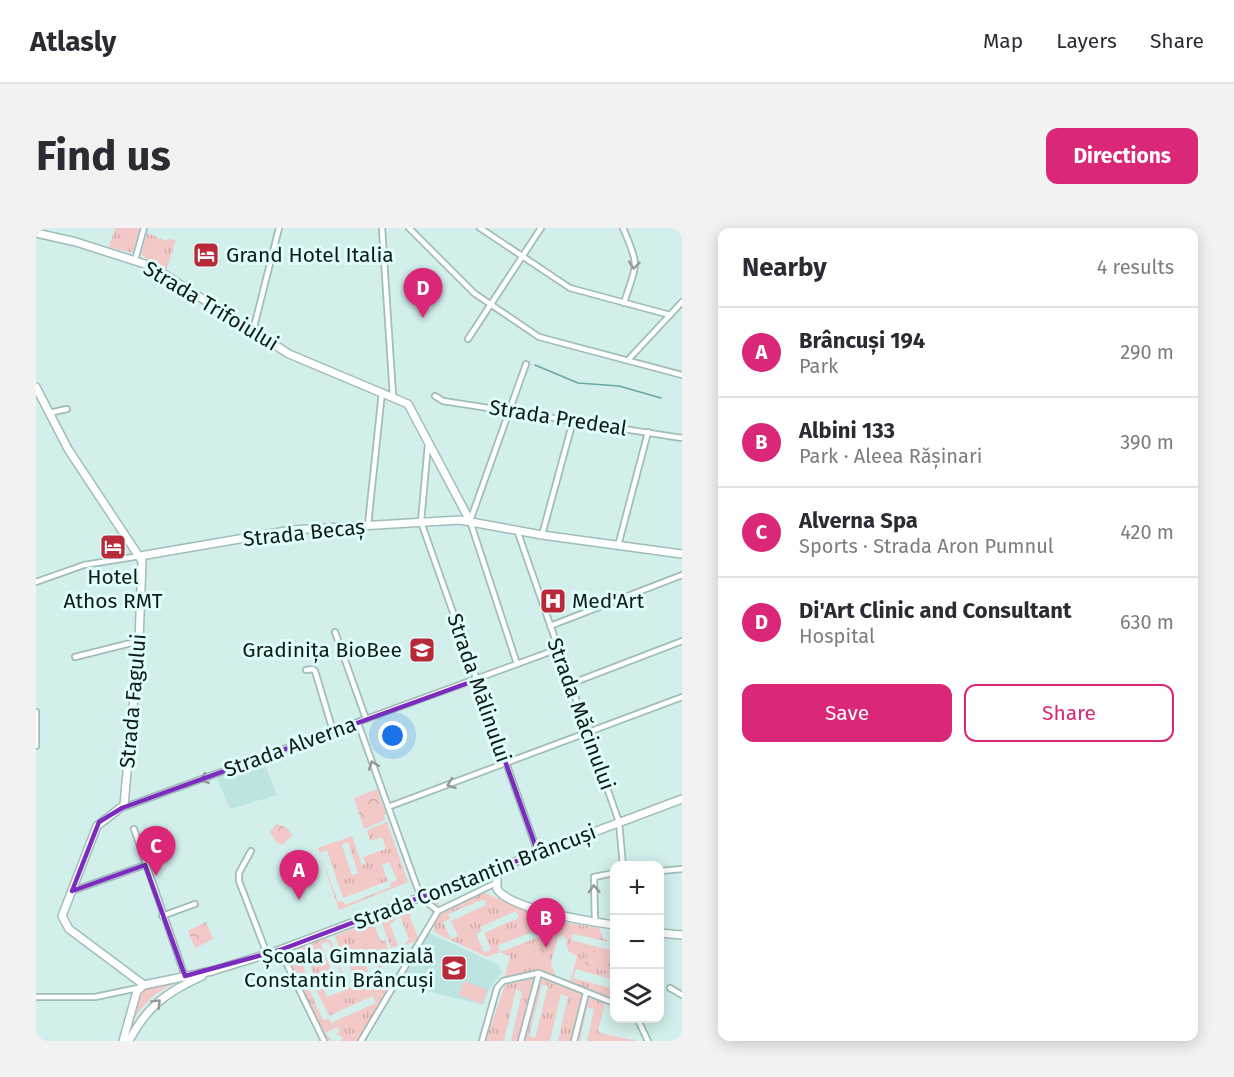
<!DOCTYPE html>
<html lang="en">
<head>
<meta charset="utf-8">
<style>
	body { margin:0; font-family:"Fira Sans",sans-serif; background:#f2f2f3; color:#2b2b33 }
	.controls { position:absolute; right:18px; bottom:18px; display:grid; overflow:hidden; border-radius:12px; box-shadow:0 3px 15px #0003 }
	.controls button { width:54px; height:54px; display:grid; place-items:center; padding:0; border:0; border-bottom:2px solid #e1e1e2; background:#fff; color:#2b2b33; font:30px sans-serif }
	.you { position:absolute; left:357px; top:508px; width:21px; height:21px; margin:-15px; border:4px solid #fff; border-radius:50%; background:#1a73e8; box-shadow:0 0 0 9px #1a73e833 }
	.badge { display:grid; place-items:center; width:39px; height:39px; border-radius:50%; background:#db2777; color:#fff; font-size:20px; font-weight:700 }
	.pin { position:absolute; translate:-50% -50px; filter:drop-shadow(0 2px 3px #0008) }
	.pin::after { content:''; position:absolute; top:32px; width:21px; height:18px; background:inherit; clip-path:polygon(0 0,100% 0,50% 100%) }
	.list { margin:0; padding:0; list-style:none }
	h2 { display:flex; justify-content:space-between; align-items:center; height:78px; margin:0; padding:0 24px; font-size:26px }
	h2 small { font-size:20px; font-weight:400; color:#7c7c81 }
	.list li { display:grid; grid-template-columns:39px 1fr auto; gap:18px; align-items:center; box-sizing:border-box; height:90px; padding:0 24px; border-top:2px solid #e1e1e2 }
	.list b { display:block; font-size:22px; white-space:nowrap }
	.list p { margin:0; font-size:20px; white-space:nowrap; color:#7c7c81 }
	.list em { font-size:20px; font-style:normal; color:#7c7c81 }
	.actions { display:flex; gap:12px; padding:18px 24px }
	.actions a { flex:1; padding:14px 0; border:2px solid #db2777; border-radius:12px; text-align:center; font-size:21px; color:#db2777 }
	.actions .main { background:#db2777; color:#fff }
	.icon { flex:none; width:33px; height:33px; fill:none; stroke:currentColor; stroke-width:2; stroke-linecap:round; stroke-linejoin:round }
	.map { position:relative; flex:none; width:646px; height:813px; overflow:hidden; border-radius:12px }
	header { display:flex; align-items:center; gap:36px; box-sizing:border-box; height:84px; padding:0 30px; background:#fff; border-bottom:2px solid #e1e1e2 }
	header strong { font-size:28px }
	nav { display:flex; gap:33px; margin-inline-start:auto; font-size:21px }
	.intro { display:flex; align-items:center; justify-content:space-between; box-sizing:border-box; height:144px; padding:0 36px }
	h1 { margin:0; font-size:42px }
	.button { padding:15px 27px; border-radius:12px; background:#db2777; color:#fff; font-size:21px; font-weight:700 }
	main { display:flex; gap:36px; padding:0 36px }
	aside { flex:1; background:#fff; border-radius:12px; box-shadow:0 3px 15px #0003 }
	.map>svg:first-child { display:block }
	.built { fill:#bde4e0 }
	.grass { fill:url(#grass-tufts); fill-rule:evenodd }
	.park { fill:url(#park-crowns) }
	.garden { fill:#f2c9c7 }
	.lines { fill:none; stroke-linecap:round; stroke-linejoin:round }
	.stream { stroke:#67a8a3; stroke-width:1.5 }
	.street-casing { stroke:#a1bdba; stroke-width:8 }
	.secondary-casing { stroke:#a1bdba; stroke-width:10 }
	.street { stroke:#fff; stroke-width:4.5 }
	.secondary { stroke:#fff; stroke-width:7 }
	.oneway { stroke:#939898 }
	.marked { fill:none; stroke:#7b2cbf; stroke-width:4.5; stroke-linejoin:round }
	.labels { text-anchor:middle; stroke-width:6; stroke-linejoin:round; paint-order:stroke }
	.poi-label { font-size:21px; fill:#101a19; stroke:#dffdfa; text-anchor:start }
	.street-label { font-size:21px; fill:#101a19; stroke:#dffdfa }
</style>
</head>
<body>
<header>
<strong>Atlasly</strong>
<nav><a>Map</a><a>Layers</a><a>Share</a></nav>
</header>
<div class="intro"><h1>Find us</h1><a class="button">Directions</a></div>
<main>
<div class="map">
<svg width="646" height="813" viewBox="0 0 646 813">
	<defs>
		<pattern id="grass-tufts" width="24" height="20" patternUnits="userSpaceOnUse" patternTransform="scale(1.5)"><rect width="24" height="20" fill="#f2c9c7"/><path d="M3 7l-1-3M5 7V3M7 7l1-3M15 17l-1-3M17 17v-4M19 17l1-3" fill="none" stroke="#ceacaa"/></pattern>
		<pattern id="park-crowns" width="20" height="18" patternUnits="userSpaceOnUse" patternTransform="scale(1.5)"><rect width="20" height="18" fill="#f2c9c7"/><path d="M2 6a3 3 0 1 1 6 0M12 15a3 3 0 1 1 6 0" fill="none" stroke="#ceacaa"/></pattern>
	</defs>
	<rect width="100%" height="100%" fill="#d2efec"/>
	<g class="built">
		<path d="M228 534 241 567 194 581 181 550Z"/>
		<path d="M393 705 463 737 466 744 454 760 447 777 363 756Z"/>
	</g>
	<g class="grass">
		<path d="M79 0H104L96 25 73 19Z"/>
		<path d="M111 5 130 13 132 11 140 12 130 43 105 27Z"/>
		<path d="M351 594 372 654 303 682 282 620 316 608 326 637 330 636 327 629 350 621 346 609 334 613 331 602ZM312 614 322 645 316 648 306 617ZM291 622 307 670 352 653 346 637 353 634 361 652 354 655 355 659 309 677 307 673 302 674 284 625Z"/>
		<path d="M457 648 459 651 455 655 453 652 403 673V678L395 673Z"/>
		<path d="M448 665 525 694 563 700 568 711 578 715 537 706 535 712 578 723V752L540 741 537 750 578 761V771L534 754 541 728 532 723 530 714 532 713 527 707 522 709 515 735 520 749 504 744 474 750 469 747 474 728 463 724 451 729 398 704C397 680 430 673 448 665ZM448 671 450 677 415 693 422 708 415 711 407 694 414 691 412 686ZM480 683 483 690 448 705 455 722 448 724 440 706 446 703 444 699ZM516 697 518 703 464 724 462 717Z"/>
		<path d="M371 680 383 713 367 717 373 712 364 688 354 696 362 717 355 720 345 692 348 688Z"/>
		<path d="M336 692 345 713 349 712 354 729 343 742 337 727 328 730 332 744 319 750 311 734H308L299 708Z"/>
		<path d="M288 710 295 713 309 752 287 760 291 769 335 752 351 763 321 813H305L307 809 300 806 304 804 301 799 289 805 297 813 290 812 250 730 252 725ZM292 713 307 750 300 753 285 716ZM269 722 280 753 277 755 293 788 337 768 340 775 295 795 293 791 287 792 271 757 273 756 263 725Z"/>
		<path d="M150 750C119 764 110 771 93 799L106 761Z"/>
		<path d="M500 750 483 813H475L486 764 480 761 468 813H447L451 809 469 757Z"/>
		<path d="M506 750 545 764V773L534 813H522L532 769 525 766 514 813H486ZM506 756 512 758 499 810 493 808Z"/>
		<path d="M554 770 569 775 562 803C566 807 591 810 601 813H551L558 781 551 779 544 813H541L548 780Z"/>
	</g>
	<g class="park">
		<path d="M341 561 350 586 347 587 349 592 328 601 318 570Z"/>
		<path d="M240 596 249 599 257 607 246 617 241 615 234 604Z"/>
		<path d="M170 694 177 711 159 720 152 703Z"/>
		<path d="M518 713 512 734 491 727Z"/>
		<path d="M554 721 578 729 576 745 548 737Z"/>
	</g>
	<path class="garden" d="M428 753 451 762 446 776 423 767Z"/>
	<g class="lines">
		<path class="stream" d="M499 137 542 155 583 158 625 170"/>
		<defs>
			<g id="street">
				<path d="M346 0 357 168"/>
				<path d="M373 0 438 65 503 109 646 147"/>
				<path d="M444 0 534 60 634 87"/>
				<path d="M587 0C604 39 601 34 588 75"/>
				<path d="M99 32 108 0"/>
				<path d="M217 103 243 0"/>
				<path d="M432 111 505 0"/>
				<path d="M592 132 646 74"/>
				<path d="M399 168 407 173 646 210"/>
				<path d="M13 185 31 181"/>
				<path d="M392 216 385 294 502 625"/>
				<path d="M332 297 346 164"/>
				<path d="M481 302 583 594 587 638"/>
				<path d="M506 307 537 193"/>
				<path d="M582 318 612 204"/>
				<path d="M0 354 48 337 104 328"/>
				<path d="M514 398 646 347"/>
				<path d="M299 404 330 491"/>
				<path d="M39 429 103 413"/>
				<path d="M481 436 434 293 490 136"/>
				<path d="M270 442 277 441 279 443 297 503"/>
				<path d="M534 456 646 413"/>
				<path d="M0 484V518"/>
				<path d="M322 495 385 670 402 683"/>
				<path d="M352 579 646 469"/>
				<path d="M86 580 522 421"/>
				<path d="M98 601 149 748"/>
				<path d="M215 623 203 645V653L231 726"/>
				<path d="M624 643 646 641"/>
				<path d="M36 663 109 637"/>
				<path d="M126 688 159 676"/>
				<path d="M559 694 558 649 578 645"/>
				<path d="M244 722 288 813"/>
				<path d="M634 760 646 767"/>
				<path d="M0 769H59L102 760"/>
				<path d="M601 790 612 813"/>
				<path d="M325 813 402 683 460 655"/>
				<path d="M446 813 461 760 467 753 503 745 578 775"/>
				<path d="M485 813 503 745"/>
				<path d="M538 813 550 765"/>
			</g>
			<g id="secondary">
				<path d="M0 5 40 14 115 38 253 126 372 176 434 293"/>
				<path d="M0 159 32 221 106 333 103 413 88 577 61 598 26 688 33 701 108 757"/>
				<path d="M104 328 256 302 424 292 506 307 646 326"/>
				<path d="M456 642 461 648V661C475 682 553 693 578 697"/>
				<path d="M624 705 646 707"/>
				<path d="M108 757 176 743 244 722 646 571"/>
				<path d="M87 813 101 763 108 757"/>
				<path d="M93 813C111 778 131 764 166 748"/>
			</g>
		</defs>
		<use href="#street" class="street-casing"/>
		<use href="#secondary" class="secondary-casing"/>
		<use href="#street" class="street"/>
		<use href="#secondary" class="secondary"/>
	</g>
	<defs><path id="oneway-chevron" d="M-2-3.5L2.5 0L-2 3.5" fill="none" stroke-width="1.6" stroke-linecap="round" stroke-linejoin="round" transform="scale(1.5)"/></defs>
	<g class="oneway">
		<use href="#oneway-chevron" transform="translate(598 37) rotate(96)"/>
		<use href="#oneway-chevron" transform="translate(337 537) rotate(-111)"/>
		<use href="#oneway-chevron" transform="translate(168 551) rotate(159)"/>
		<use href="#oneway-chevron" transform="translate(415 556) rotate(160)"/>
		<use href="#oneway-chevron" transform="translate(558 661) rotate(-93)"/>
		<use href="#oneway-chevron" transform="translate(121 775) rotate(-45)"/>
	</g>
	<path class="marked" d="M440 452 502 625 244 722 149 748 109 637 36 663 63 594 86 580Z"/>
	<defs>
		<symbol id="hotel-square" viewBox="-11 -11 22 22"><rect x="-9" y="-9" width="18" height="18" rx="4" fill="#ba2937" stroke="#dffdfa"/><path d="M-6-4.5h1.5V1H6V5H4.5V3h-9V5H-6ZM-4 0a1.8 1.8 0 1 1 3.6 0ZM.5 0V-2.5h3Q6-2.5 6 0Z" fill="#fff"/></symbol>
		<symbol id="hospital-square" viewBox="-11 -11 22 22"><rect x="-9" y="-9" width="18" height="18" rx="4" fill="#ba2937" stroke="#dffdfa"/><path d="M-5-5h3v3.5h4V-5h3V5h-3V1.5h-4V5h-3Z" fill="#fff"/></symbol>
		<symbol id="school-square" viewBox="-11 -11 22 22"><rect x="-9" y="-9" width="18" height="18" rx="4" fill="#ba2937" stroke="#dffdfa"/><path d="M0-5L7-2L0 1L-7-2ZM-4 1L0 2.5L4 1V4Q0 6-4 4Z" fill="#fff"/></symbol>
	</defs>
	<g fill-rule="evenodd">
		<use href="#hotel-square" x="155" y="12" width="30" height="30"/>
		<use href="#hotel-square" x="62" y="304" width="30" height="30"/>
		<use href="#hospital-square" x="502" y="358" width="30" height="30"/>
		<use href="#school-square" x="371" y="407" width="30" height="30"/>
		<use href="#school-square" x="403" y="725" width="30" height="30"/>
	</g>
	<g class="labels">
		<g class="poi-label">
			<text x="190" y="34">Grand Hotel Italia</text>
			<text x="77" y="356" text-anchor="middle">Hotel<tspan x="77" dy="24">Athos RMT</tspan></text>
			<text x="536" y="380">Med'Art</text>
			<text x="366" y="429" text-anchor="end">Gradinița BioBee</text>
			<text x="398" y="735" text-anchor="end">Școala Gimnazială<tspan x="398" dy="24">Constantin Brâncuși</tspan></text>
		</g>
		<g class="street-label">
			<text transform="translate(175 78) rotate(31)" y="7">Strada Trifoiului</text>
			<text transform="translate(522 190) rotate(9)" y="7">Strada Predeal</text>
			<text transform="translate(268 305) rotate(-6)" y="7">Strada Becaș</text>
			<text transform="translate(443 460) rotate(71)" y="7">Strada Mălinului</text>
			<text transform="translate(97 473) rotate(-85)" y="7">Strada Fagului</text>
			<text transform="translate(545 486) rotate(70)" y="7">Strada Măcinului</text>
			<text transform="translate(254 519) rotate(-20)" y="7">Strada Alverna</text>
			<text transform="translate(439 649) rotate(-21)" y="7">Strada Constantin Brâncuși</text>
		</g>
	</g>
</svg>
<div class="controls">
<button>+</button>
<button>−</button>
<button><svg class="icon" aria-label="layers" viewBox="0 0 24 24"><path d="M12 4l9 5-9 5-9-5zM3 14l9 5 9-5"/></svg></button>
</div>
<div class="you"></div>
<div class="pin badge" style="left:263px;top:672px">A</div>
<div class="pin badge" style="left:510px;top:720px">B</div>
<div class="pin badge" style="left:120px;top:648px">C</div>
<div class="pin badge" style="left:387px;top:90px">D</div>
</div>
<aside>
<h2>Nearby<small>4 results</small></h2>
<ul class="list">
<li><span class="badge">A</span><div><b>Brâncuși 194</b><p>Park</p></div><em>290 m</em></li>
<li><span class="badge">B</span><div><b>Albini 133</b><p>Park · Aleea Rășinari</p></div><em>390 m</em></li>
<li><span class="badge">C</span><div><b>Alverna Spa</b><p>Sports · Strada Aron Pumnul</p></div><em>420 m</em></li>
<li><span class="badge">D</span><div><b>Di'Art Clinic and Consultant</b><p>Hospital</p></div><em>630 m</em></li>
</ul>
<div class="actions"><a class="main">Save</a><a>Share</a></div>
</aside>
</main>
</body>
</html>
